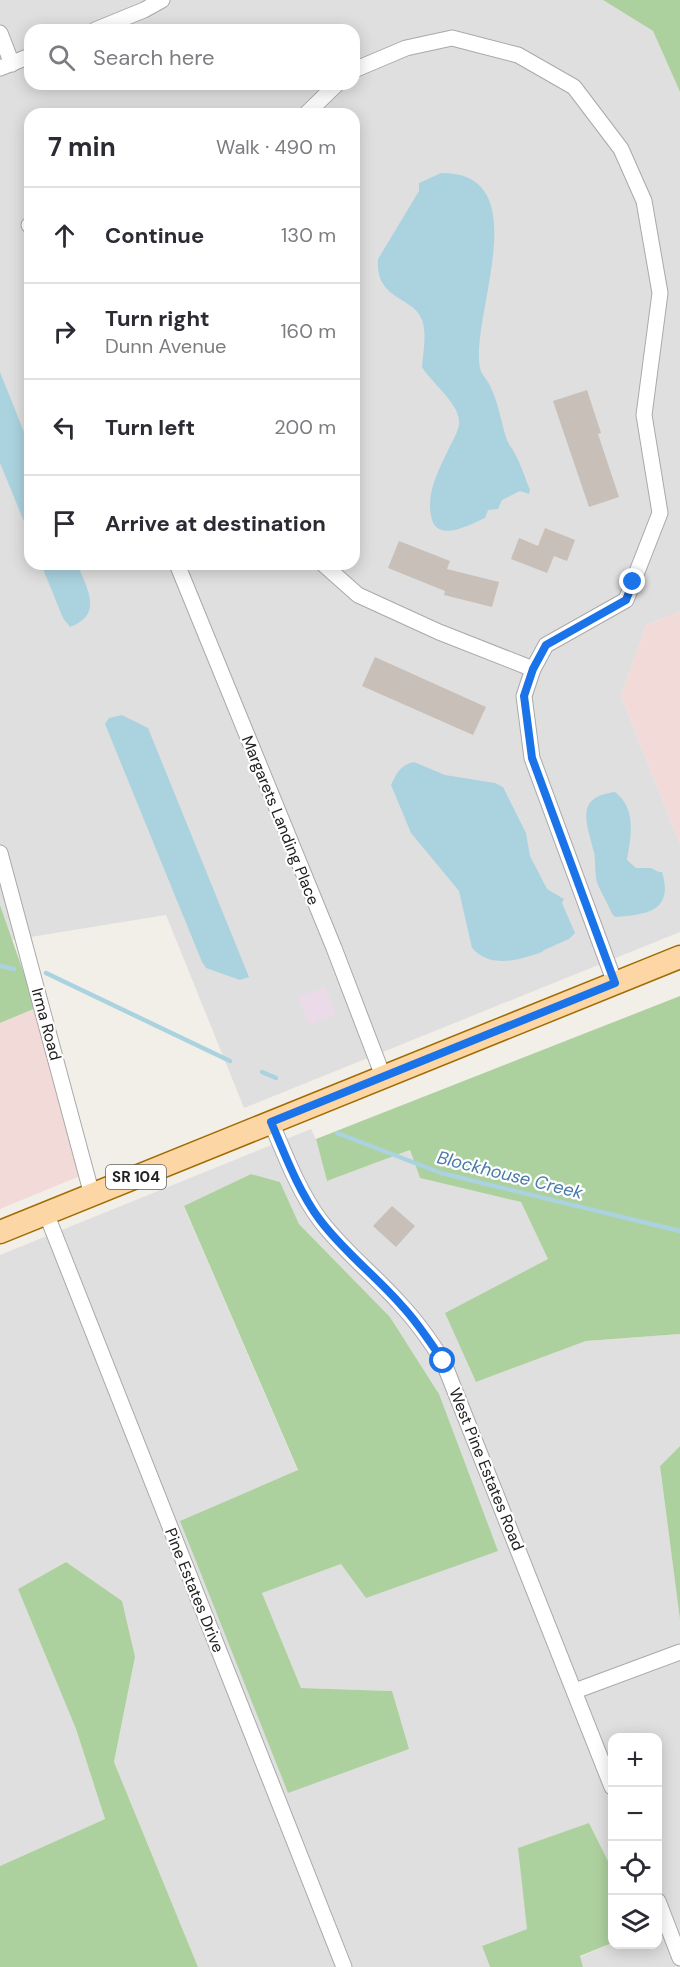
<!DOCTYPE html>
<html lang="en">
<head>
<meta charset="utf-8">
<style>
	body { margin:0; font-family:"DM Sans",sans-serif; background:#f2f2f3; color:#2b2b33 }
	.controls { position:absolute; right:18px; bottom:18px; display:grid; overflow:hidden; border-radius:12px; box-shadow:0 3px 15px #0003 }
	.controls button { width:54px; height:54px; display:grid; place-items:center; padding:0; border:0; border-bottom:2px solid #e1e1e2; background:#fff; color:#2b2b33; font:30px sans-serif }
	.stop { position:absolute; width:18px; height:18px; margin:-14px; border:4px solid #1a73e8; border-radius:50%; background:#fff }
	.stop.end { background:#1a73e8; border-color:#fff; box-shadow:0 2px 6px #0008 }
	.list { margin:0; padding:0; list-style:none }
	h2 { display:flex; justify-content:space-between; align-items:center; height:78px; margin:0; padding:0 24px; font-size:26px }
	h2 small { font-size:20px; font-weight:400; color:#7c7c81 }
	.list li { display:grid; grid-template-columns:39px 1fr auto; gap:18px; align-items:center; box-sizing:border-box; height:96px; padding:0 24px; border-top:2px solid #e1e1e2 }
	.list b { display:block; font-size:22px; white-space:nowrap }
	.list p { margin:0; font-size:20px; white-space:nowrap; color:#7c7c81 }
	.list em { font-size:20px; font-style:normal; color:#7c7c81 }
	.icon { flex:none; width:33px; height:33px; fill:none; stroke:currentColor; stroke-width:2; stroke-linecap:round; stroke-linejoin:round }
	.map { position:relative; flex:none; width:680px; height:1967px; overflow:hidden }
	.search { position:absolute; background:#fff; box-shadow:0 3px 15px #0003; left:24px; top:24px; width:336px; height:66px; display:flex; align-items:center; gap:15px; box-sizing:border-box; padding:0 21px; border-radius:18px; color:#7c7c81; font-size:22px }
	.panel { position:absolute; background:#fff; box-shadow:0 3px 15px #0003; left:24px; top:108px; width:336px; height:462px; border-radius:18px }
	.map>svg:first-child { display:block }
	.residential { fill:#e0dfdf; fill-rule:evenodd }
	.commercial { fill:#f2dad9 }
	.industrial { fill:#ebdbe8 }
	.forest { fill:#add19e }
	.water { fill:#aad3df }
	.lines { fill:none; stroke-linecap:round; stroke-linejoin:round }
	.stream { stroke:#aad3df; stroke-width:4.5 }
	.building { fill:#c7bfb8 }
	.street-casing { stroke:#a9a9a9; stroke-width:17 }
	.primary-casing { stroke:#a06b00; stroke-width:25 }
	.street { stroke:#fff; stroke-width:15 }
	.primary { stroke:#fcd6a4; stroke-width:22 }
	.route { stroke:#1a73e8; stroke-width:8 }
	.labels { text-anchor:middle; stroke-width:4.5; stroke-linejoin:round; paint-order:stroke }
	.shield { fill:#fff; stroke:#646464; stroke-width:1.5 }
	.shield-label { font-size:15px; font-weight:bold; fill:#222 }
	.street-label { font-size:16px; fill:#222; stroke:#fff }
	.water-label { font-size:18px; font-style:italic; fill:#4a7aab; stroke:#fff }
</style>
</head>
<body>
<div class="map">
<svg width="680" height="1967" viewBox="0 0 680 1967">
	<rect width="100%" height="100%" fill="#f2efe9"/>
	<g class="residential">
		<path d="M0 0H603L653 31 680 92V612L646 625 621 696 680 844V932L244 1108 166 915 12 940 0 905ZM30 30H354V84H30ZM30 114H354V564H30Z"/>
		<path d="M311 1129 316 1139 327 1181 410 1150 420 1178 521 1202 548 1259 476 1382 586 1341 680 1334V1446L660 1466 680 1620V1967H583L580 1957 612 1943V1944H658V1738H612V1869L589 1823 527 1929 482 1946 490 1967H198L114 1762 135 1657 66 1562 18 1589 76 1729 105 1819 0 1866V1255ZM251 1174 280 1182 299 1224 390 1317 439 1394 341 1564 262 1593 301 1688 392 1691 288 1793 181 1521 298 1471 184 1207Z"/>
	</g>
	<g class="commercial">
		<path d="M680 612V844L621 696 646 625Z"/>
		<path d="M36 1008 80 1176 0 1209V1023Z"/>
	</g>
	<path class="industrial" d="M325 987 336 1014 309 1024 298 997Z"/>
	<g class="forest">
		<path d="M603 0H680V92L653 31Z"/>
		<path d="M0 905 36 1008 0 1023Z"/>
		<path d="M680 996V1334L586 1341 476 1382 445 1313 548 1259 521 1202 420 1178 410 1150 327 1181 316 1139Z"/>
		<path d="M251 1174 280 1182 299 1224 390 1317 439 1394 498 1551 366 1598 341 1564 262 1593 301 1688 392 1691 409 1749 288 1793 180 1521 298 1470 184 1206Z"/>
		<path d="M680 1446V1620L660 1466Z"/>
		<path d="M66 1562 122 1601 135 1657 114 1762 198 1967H0V1866L105 1819 76 1729 18 1589Z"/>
		<path d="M589 1823 612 1869V1943L580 1956 583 1967H490L482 1946 527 1929 518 1848Z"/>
	</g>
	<g class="water">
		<path d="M441 173C539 172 470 315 480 368 481 375 489 381 491 388 499 404 501 423 507 440 509 445 512 448 514 452 521 464 525 478 530 490L529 494 520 491 502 500 498 509 488 510 485 518C469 525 436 544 431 516 426 491 440 468 450 446 454 438 460 429 459 420 458 403 431 382 422 367 423 353 427 334 422 320 414 296 375 301 378 259L419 191V183Z"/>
		<path d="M0 372 30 447V536L0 463Z"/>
		<path d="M41 564H77C87 588 104 615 70 627L63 618Z"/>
		<path d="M122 715 148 728 249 977 240 980 206 968 202 962 105 724 109 718Z"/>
		<path d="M414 762 445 775 495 783 503 787 526 833 530 856 547 889 564 899 562 903 575 933 569 939 544 950 542 952C520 960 490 969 472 948L459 891 411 833 391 785C397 773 400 765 414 762Z"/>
		<path d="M615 792C637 809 631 836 627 860L636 868H651L659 872H662C674 911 647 915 615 917L612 914C608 904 602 894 598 885 594 875 596 862 594 852 587 823 574 797 615 792Z"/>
	</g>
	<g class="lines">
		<g class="stream">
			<path d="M0 966 14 969"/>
			<path d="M46 973 230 1061"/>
			<path d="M262 1072 276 1078"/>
			<path d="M337 1133 441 1173 680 1231"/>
		</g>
	</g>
	<g class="building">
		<path d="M587 390 601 433 598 434 619 497 589 507 553 401Z"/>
		<path d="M545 528 575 540 567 561 554 556 547 573 511 559 519 538 538 546Z"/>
		<path d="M399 541 450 561 447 569 499 582 492 607 444 595 445 591 388 568Z"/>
		<path d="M375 657 486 707 473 735 362 686Z"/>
		<path d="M392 1206 415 1226 396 1247 373 1226Z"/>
	</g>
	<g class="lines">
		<defs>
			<g id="street">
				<path d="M95 30 144 10 162 0"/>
				<path d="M0 33 12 64"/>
				<path d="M0 68 30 56"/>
				<path d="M354 70 406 48 452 38 518 55 574 87 621 149 644 201 660 293 644 415 660 513 626 600 546 645 533 669 524 696 532 758 615 983"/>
				<path d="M306 114 337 84"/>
				<path d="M29 225 30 226"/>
				<path d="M177 564 334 948 383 1076"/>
				<path d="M323 564 358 595 439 632 533 669"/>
				<path d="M0 853 92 1195"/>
				<path d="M271 1122C285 1155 299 1192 320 1220 344 1252 376 1276 402 1306 418 1323 431 1342 443 1361L612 1787"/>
				<path d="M46 1213 344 1967"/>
				<path d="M575 1691 680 1652"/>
				<path d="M658 1901 680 1958"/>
			</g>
			<path id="primary" d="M0 1232 680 957"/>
		</defs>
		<use href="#street" class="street-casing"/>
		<use href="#primary" class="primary-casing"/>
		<use href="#street" class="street"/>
		<use href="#primary" class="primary"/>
	</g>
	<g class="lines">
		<path class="route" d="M443 1361C430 1342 418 1323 402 1306 376 1276 344 1252 320 1220 299 1192 285 1155 271 1122L615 983 532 758 524 696 533 669 546 645 626 600 633 582"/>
	</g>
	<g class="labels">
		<rect class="shield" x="106" y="1165" width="60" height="24" rx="4.5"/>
		<g class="shield-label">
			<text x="136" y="1182">SR 104</text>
		</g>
		<g class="street-label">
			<text transform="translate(281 820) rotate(68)" y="6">Margarets Landing Place</text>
			<text transform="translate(47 1024) rotate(75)" y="6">Irma Road</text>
			<text transform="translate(487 1469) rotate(68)" y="6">West Pine Estates Road</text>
			<text transform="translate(195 1590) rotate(68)" y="6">Pine Estates Drive</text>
		</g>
		<g class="water-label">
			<text transform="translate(510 1175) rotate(14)" y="6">Blockhouse Creek</text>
		</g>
	</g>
</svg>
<div class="controls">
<button>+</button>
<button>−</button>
<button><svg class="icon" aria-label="locate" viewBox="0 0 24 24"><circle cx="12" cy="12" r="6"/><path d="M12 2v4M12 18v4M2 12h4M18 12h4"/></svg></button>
<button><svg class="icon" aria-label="layers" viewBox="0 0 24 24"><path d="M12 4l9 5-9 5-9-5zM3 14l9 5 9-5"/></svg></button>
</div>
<div class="stop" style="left:443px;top:1361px"></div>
<div class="stop end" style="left:633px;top:582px"></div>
<div class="search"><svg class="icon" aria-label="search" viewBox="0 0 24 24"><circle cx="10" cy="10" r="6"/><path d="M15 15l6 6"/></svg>Search here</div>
<section class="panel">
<h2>7 min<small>Walk · 490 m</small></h2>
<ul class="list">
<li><svg class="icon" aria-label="ahead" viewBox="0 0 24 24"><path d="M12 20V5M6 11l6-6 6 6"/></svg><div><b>Continue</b></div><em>130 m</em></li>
<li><svg class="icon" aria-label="right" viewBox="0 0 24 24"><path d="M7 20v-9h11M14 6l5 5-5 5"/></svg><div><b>Turn right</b><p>Dunn Avenue</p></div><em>160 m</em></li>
<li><svg class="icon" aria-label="left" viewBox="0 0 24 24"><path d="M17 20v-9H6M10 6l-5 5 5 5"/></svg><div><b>Turn left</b></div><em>200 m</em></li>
<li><svg class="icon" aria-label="arrive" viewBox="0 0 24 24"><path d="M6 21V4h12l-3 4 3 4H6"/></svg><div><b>Arrive at destination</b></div></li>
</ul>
</section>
</div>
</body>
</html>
